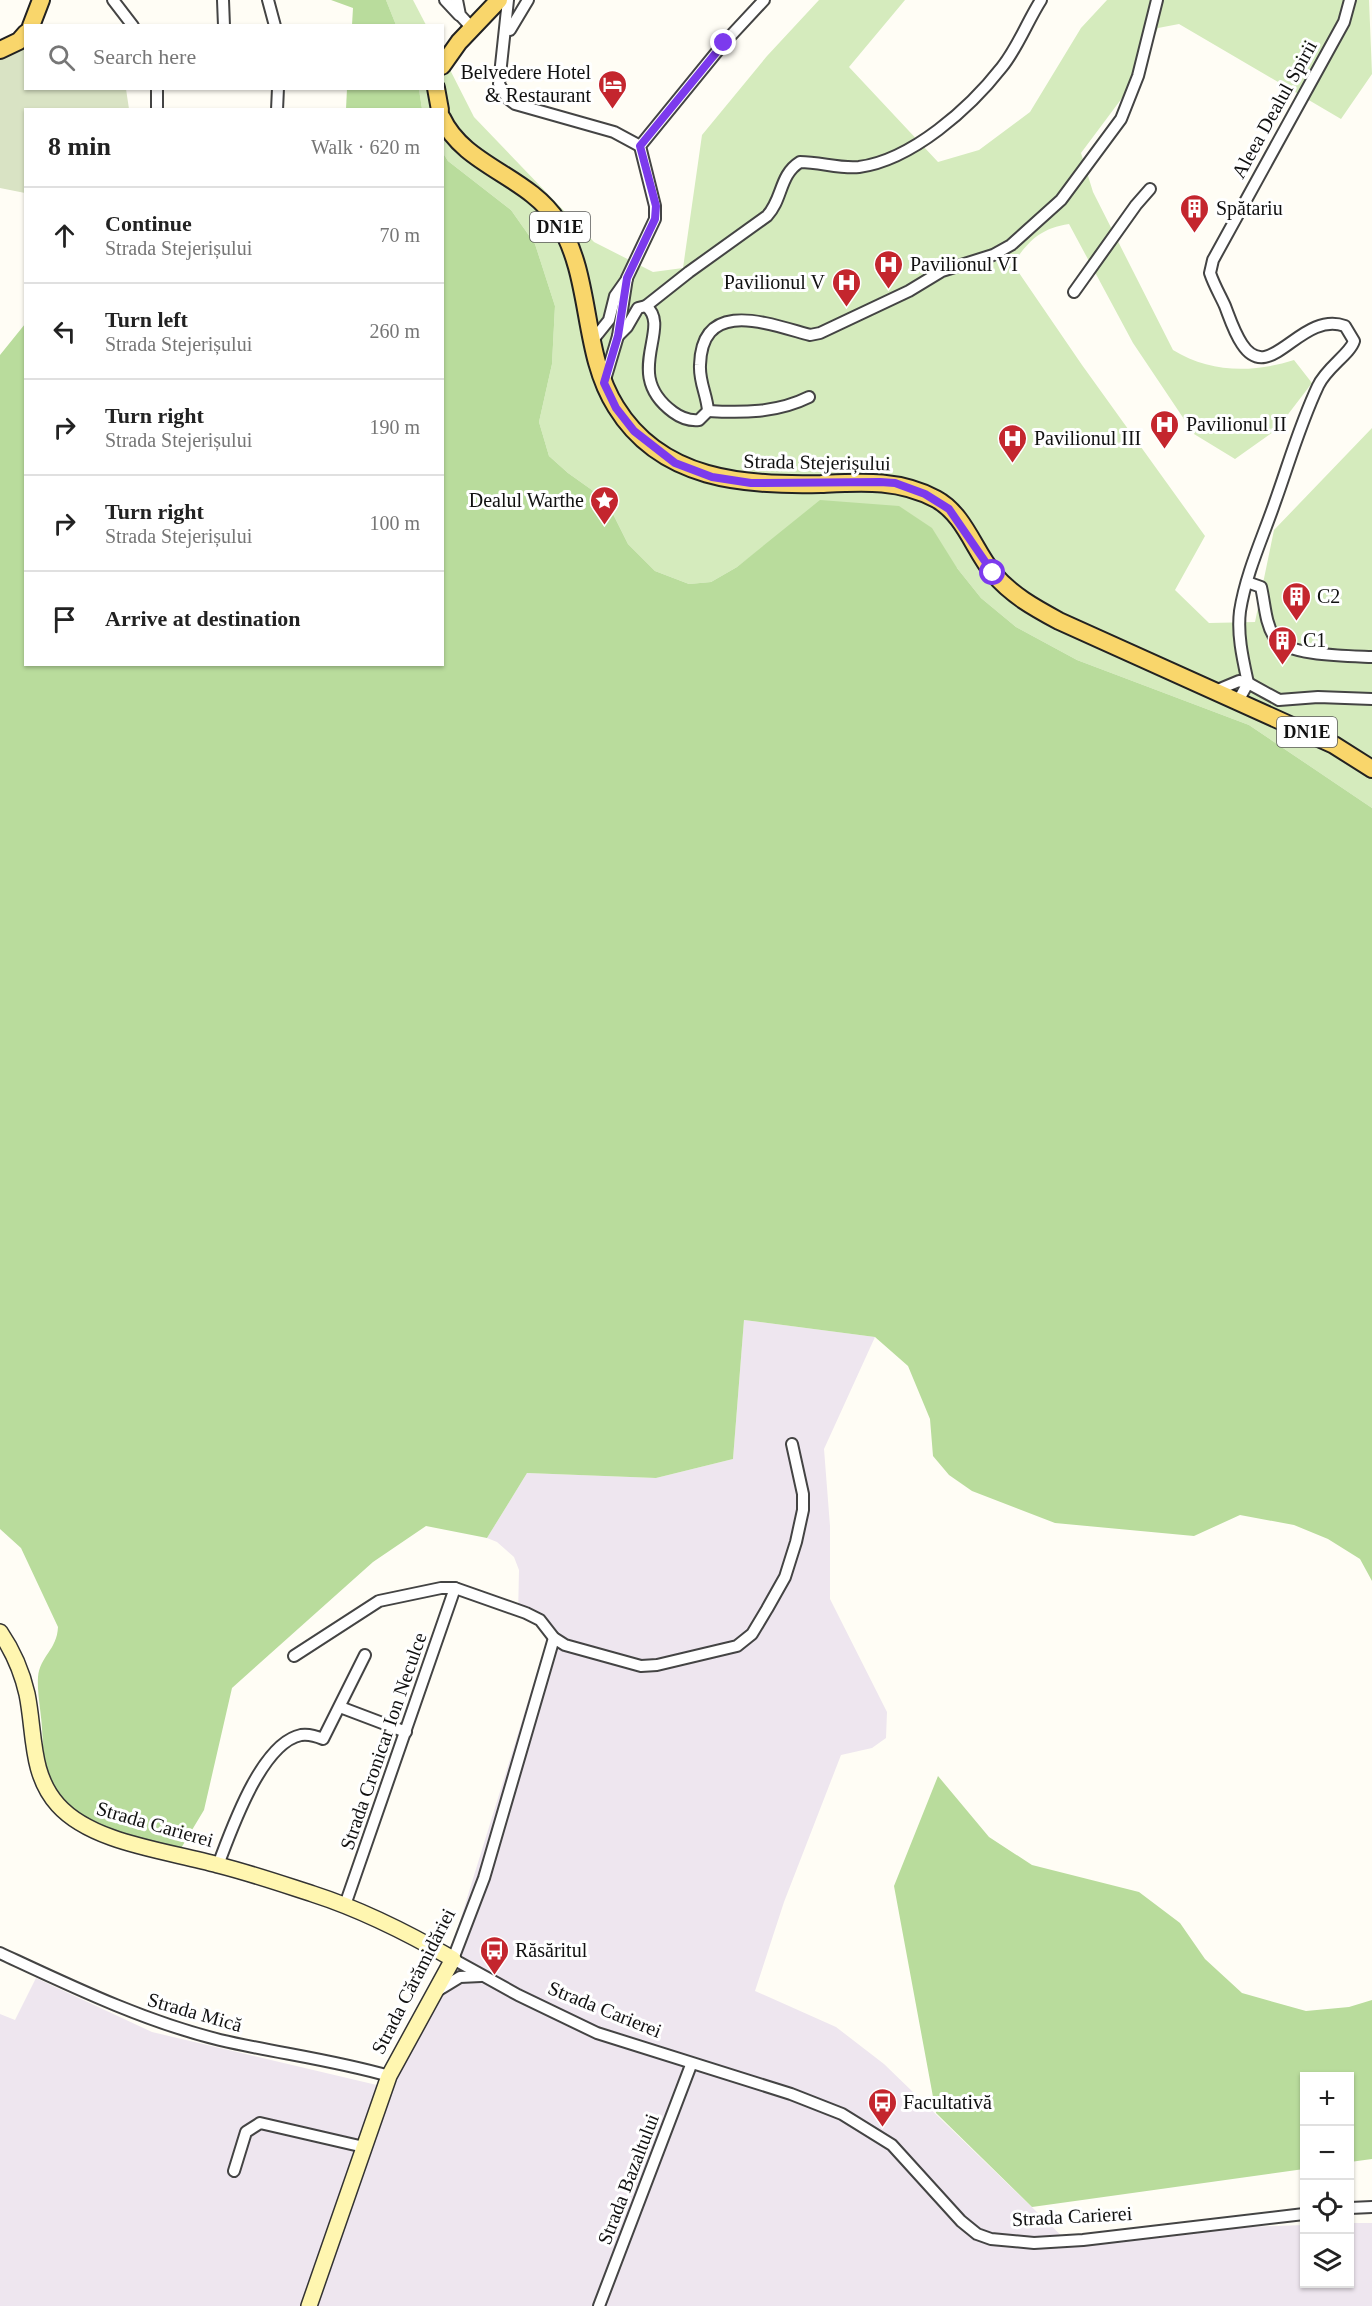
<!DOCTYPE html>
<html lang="en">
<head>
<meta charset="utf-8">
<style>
	body { margin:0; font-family:"Times New Roman",serif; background:#f6f6f6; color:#222 }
	.controls { position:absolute; right:18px; bottom:18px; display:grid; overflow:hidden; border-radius:0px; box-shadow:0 2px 4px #0004 }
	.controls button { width:54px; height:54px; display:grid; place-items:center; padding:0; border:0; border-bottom:2px solid #e0e0e0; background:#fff; color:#222; font:30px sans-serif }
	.stop { position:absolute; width:18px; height:18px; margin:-14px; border:4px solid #7c3aed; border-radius:50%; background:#fff }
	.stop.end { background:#7c3aed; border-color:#fff; box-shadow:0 2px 6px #0008 }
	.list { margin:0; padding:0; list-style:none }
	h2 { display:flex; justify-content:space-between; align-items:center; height:78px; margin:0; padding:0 24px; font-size:26px }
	h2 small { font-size:20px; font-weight:400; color:#767676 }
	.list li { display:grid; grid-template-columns:39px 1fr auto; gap:18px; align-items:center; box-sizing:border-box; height:96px; padding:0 24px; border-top:2px solid #e0e0e0 }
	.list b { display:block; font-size:22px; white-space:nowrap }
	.list p { margin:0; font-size:20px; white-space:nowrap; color:#767676 }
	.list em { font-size:20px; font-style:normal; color:#767676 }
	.icon { flex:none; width:33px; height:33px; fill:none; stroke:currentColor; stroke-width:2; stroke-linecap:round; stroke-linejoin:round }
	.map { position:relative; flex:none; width:1372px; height:2306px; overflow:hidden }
	.search { position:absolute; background:#fff; box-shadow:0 2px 4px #0004; left:24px; top:24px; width:420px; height:66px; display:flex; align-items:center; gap:15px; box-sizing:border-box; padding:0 21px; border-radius:0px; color:#767676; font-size:22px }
	.panel { position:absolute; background:#fff; box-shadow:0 2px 4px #0004; left:24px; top:108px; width:420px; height:558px; border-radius:0px }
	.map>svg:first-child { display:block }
	.industrial { fill:#eee6ef }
	.green { fill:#d5ebbd }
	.forest { fill:#b9dc9c }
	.cemetery { fill:#d9e3c4 }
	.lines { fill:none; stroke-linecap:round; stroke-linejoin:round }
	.street-casing { stroke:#444; stroke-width:14 }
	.secondary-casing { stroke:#333; stroke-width:18 }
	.primary-casing { stroke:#222; stroke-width:20 }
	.street { stroke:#fff; stroke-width:10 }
	.secondary { stroke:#fff6b0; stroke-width:15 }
	.primary { stroke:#f9d66b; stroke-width:16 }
	.route { stroke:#7c3aed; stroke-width:8 }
	.labels { text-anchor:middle; stroke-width:6; stroke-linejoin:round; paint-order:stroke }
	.shield { fill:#fff; stroke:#585858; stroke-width:1.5 }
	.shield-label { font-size:18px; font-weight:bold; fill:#111 }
	.poi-label { font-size:20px; fill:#111; stroke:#fff; text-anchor:start }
	.street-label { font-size:20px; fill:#111; stroke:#fff }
</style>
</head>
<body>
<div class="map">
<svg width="1372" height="2306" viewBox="0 0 1372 2306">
	<rect width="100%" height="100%" fill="#fffdf5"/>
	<path class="industrial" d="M744 1320 875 1337 824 1449 830 1526V1599L887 1712 886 1738 872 1748 841 1755 784 1902 755 1991 836 2027 884 2064 1069 2243 1217 2228 1304 2225V2284H1350V2223H1372V2306H0V2014L15 2020 36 1978 152 2032 381 2086 450 1953 546 1643 545 1632 538 1623 518 1616 519 1570 514 1557 497 1542 487 1538 527 1473 656 1478 733 1459Z"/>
	<g class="green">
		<path d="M386 0H413L426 25H396Z"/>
		<path d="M819 0H905L849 67 938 162 979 150 1030 112 1081 28 1107 0H1369L1372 74 1341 119 1179 24 1158 28 1134 82 1081 153 1093 192 1173 350C1210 373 1253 373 1294 360L1312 383 1276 430 1235 459 1194 434 1133 343 1069 224C1041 228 1028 241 1013 264L1082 365 1205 536 1175 590 1209 623 1255 622 1274 530 1372 428V808L1249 725 1077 660 1016 627 981 598 957 568 771 541 737 567 711 582 689 584 655 571 628 544 606 500 568 473 549 456 539 422 552 364 555 306 535 244 511 210 448 161 443 153 442 110 422 109 419 89 442 88 443 56 474 117 594 242 653 272 683 268 702 135 767 56Z"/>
	</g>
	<g class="forest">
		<path d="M331 0H386L396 25H352L353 8Z"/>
		<path d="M419 89 422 109H346L347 89Z"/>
		<path d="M443 153 448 161 511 210 535 244 555 306 552 364 539 422 549 456 568 473 606 500 628 544 655 571 689 584 711 582 737 567 820 500 899 506 932 528 957 568 981 598 1016 627 1077 660 1249 725 1372 808V1581L1360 1559 1328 1539 1294 1525 1240 1515 1194 1536 1055 1523 972 1491 949 1475 933 1456 930 1419 908 1366 875 1337 744 1320 733 1459 656 1478 527 1473 487 1538 426 1526 373 1562 232 1688 204 1810 180 1850C137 1840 63 1828 48 1778 43 1762 43 1744 42 1728 41 1711 37 1693 38 1677 40 1656 57 1650 58 1627L21 1548 0 1529V355L25 324 26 664H442Z"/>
		<path d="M938 1776 989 1837 1032 1865 1139 1892 1180 1923 1205 1959 1242 1993 1306 2011 1349 2007 1372 2000V2159L1350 2162V2076H1304V2169L1032 2207 936 2113 894 1886Z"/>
	</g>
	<path class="cemetery" d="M25 48 26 88 126 89 129 109 26 110 25 193 0 188V55Z"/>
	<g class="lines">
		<defs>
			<g id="street">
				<path d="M113 0 133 26"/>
				<path d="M223 0 224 26"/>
				<path d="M268 0 275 26"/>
				<path d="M445 0 459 15"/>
				<path d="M457 0 460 15 472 28"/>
				<path d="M508 0 499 84 507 98 515 104 614 132 640 146"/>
				<path d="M510 30 528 0"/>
				<path d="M157 88V110"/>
				<path d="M277 110 278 88"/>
				<path d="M1074 292 1136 205 1150 189"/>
				<path d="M646 306C673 328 621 374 673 412 681 418 689 421 699 420L708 411C707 395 699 382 700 365 702 297 769 324 810 335L820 333 909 291 942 271 993 255 1011 245 1061 200 1121 119 1138 76 1157 0"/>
				<path d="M618 336 627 327 638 308 646 306 689 272 767 216C783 199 779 175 800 162 820 162 840 169 859 167 912 160 970 108 1002 67 1018 47 1027 22 1041 0"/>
				<path d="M593 340 609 320 615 296 627 279"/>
				<path d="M604 383 618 336 627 278 655 219V206L640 146 724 43 764 0"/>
				<path d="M708 411C742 413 777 413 809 397"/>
				<path d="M1247 582 1261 587C1265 604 1265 622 1274 637 1285 656 1350 656 1372 657"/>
				<path d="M1215 691 1239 681 1248 683 1279 700 1318 697 1372 699"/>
				<path d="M1238 701 1248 683C1243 660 1237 635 1240 611 1246 573 1263 537 1275 502 1289 463 1300 424 1318 386 1326 368 1350 354 1354 341L1345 326C1300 310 1270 387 1242 344 1234 332 1230 319 1225 306 1220 295 1214 285 1210 273L1213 260 1344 22 1350 0"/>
				<path d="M554 1638 484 1878 453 1959 518 1995 597 2033 791 2094 842 2114 892 2145 961 2221 977 2234 991 2239 1034 2243 1083 2240 1304 2214"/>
				<path d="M294 1656 379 1601 441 1588H455L526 1613 540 1620 554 1638 565 1645 641 1666 657 1665 737 1646 752 1634 767 1609 785 1577 796 1542 803 1510V1494L792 1444"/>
				<path d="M340 1707 406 1732"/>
				<path d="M218 1865C231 1831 261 1743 301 1735 308 1734 316 1736 323 1739L365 1655"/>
				<path d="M345 1905 455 1588"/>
				<path d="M0 1953C71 1986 143 2021 220 2040 276 2053 334 2060 389 2076"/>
				<path d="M437 1991 460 1977 481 1976"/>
				<path d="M234 2171 246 2132 260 2123 364 2147"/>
				<path d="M1350 2208 1372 2207"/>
				<path d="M599 2306 691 2065"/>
			</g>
			<path id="secondary" d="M0 1632C13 1651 22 1672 27 1694 35 1733 30 1774 58 1805 93 1844 170 1851 218 1865 250 1873 282 1884 313 1894 363 1910 408 1933 453 1959L389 2076 309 2306"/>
			<g id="primary">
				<path d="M31 26 41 0"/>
				<path d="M0 50 19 41 26 33"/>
				<path d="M442 66 459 42 499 0"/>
				<path d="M436 88 440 110"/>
				<path d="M442 118C464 166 529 176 558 222 593 278 581 352 616 407 661 480 744 486 821 484 861 482 899 479 936 499 964 514 974 550 993 573 1011 595 1035 608 1059 621L1334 745 1372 769"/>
			</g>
		</defs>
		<use href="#street" class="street-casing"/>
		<use href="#secondary" class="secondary-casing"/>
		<use href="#primary" class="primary-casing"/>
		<use href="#street" class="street"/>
		<use href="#secondary" class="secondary"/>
		<use href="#primary" class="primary"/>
	</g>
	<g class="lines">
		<path class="route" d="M724 43 640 146 656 206 655 219 627 278 618 336 604 383 616 408 634 431 675 463 712 477 751 483 880 482 895 483 925 494 949 509 993 573"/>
	</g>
	<defs>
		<symbol id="hotel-pin" viewBox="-11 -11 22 30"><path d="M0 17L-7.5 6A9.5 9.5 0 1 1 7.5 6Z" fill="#c4262e" stroke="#fff"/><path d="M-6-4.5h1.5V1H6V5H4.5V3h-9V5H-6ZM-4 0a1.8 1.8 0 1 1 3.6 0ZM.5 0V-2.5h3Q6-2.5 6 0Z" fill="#fff"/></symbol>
		<symbol id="building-pin" viewBox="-11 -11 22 30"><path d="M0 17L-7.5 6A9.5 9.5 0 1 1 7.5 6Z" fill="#c4262e" stroke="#fff"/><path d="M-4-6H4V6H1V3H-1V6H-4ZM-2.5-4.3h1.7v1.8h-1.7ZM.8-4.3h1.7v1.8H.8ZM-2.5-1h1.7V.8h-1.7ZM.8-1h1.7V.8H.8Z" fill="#fff"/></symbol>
		<symbol id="hospital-pin" viewBox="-11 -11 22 30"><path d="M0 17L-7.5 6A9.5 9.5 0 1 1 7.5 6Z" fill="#c4262e" stroke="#fff"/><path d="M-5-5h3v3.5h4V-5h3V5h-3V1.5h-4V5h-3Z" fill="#fff"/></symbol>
		<symbol id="sight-pin" viewBox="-11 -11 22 30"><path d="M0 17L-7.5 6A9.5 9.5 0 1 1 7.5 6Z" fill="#c4262e" stroke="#fff"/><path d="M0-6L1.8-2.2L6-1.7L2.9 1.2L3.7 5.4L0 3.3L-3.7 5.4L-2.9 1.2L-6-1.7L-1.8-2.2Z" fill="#fff"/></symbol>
		<symbol id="bus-pin" viewBox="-11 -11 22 30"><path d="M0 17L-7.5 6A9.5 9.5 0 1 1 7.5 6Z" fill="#c4262e" stroke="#fff"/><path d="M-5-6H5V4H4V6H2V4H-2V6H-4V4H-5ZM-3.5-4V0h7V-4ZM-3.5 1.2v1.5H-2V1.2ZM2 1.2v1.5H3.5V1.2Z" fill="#fff"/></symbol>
	</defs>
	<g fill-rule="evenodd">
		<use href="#hotel-pin" x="596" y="68" width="33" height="45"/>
		<use href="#building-pin" x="1178" y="192" width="33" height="45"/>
		<use href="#hospital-pin" x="872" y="248" width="33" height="45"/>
		<use href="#hospital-pin" x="830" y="266" width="33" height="45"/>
		<use href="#hospital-pin" x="1148" y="408" width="33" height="45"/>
		<use href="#hospital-pin" x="996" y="422" width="33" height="45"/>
		<use href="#sight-pin" x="588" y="484" width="33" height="45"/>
		<use href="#building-pin" x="1280" y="580" width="33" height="45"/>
		<use href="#building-pin" x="1266" y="624" width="33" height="45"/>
		<use href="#bus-pin" x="478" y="1934" width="33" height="45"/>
		<use href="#bus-pin" x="866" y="2086" width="33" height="45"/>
	</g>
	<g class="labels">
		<g class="shield">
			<rect x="530" y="212" width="60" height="30" rx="4.5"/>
			<rect x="1277" y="717" width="60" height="30" rx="4.5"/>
		</g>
		<g class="shield-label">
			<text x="560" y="233">DN1E</text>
			<text x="1307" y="738">DN1E</text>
		</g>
		<g class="poi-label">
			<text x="591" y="79" text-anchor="end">Belvedere Hotel<tspan x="591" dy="23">&amp; Restaurant</tspan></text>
			<text x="1216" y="215">Spătariu</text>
			<text x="910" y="271">Pavilionul VI</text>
			<text x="825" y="289" text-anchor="end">Pavilionul V</text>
			<text x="1186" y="431">Pavilionul II</text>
			<text x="1034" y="445">Pavilionul III</text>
			<text x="584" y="507" text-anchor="end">Dealul Warthe</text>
			<text x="1317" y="603">C2</text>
			<text x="1303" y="647">C1</text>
			<text x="515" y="1957">Răsăritul</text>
			<text x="903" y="2109">Facultativă</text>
		</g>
		<g class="street-label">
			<text transform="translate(1274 109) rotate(-61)" y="7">Aleea Dealul Spirii</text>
			<text transform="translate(817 462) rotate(1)" y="7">Strada Stejerișului</text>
			<text transform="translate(383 1741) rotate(-71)" y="7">Strada Cronicar Ion Neculce</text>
			<text transform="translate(155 1824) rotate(16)" y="7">Strada Carierei</text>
			<text transform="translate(413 1981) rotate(-63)" y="7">Strada Cărămidăriei</text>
			<text transform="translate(605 2009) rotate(22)" y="7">Strada Carierei</text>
			<text transform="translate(195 2012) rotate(16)" y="7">Strada Mică</text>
			<text transform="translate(628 2179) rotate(-69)" y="7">Strada Bazaltului</text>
			<text transform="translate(1072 2216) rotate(-3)" y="7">Strada Carierei</text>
		</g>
	</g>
</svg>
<div class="controls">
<button>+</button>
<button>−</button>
<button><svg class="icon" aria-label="locate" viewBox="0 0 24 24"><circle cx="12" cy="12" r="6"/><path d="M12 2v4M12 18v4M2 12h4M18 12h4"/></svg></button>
<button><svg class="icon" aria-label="layers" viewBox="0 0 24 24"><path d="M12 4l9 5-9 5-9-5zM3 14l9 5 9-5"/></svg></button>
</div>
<div class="stop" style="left:993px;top:573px"></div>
<div class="stop end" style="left:724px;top:43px"></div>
<div class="search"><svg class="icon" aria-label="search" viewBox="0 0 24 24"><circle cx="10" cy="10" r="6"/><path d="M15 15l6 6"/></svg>Search here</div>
<section class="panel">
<h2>8 min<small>Walk · 620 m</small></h2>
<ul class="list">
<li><svg class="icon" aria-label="ahead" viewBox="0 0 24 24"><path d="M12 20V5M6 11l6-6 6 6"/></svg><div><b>Continue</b><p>Strada Stejerișului</p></div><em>70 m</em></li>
<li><svg class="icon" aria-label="left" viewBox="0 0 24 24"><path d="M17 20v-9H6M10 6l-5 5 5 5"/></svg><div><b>Turn left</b><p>Strada Stejerișului</p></div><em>260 m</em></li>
<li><svg class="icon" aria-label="right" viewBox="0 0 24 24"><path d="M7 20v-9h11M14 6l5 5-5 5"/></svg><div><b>Turn right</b><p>Strada Stejerișului</p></div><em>190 m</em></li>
<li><svg class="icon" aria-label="right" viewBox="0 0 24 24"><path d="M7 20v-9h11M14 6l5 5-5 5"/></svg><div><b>Turn right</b><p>Strada Stejerișului</p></div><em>100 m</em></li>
<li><svg class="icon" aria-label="arrive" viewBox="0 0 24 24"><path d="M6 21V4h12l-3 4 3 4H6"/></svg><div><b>Arrive at destination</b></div></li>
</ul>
</section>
</div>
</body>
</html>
